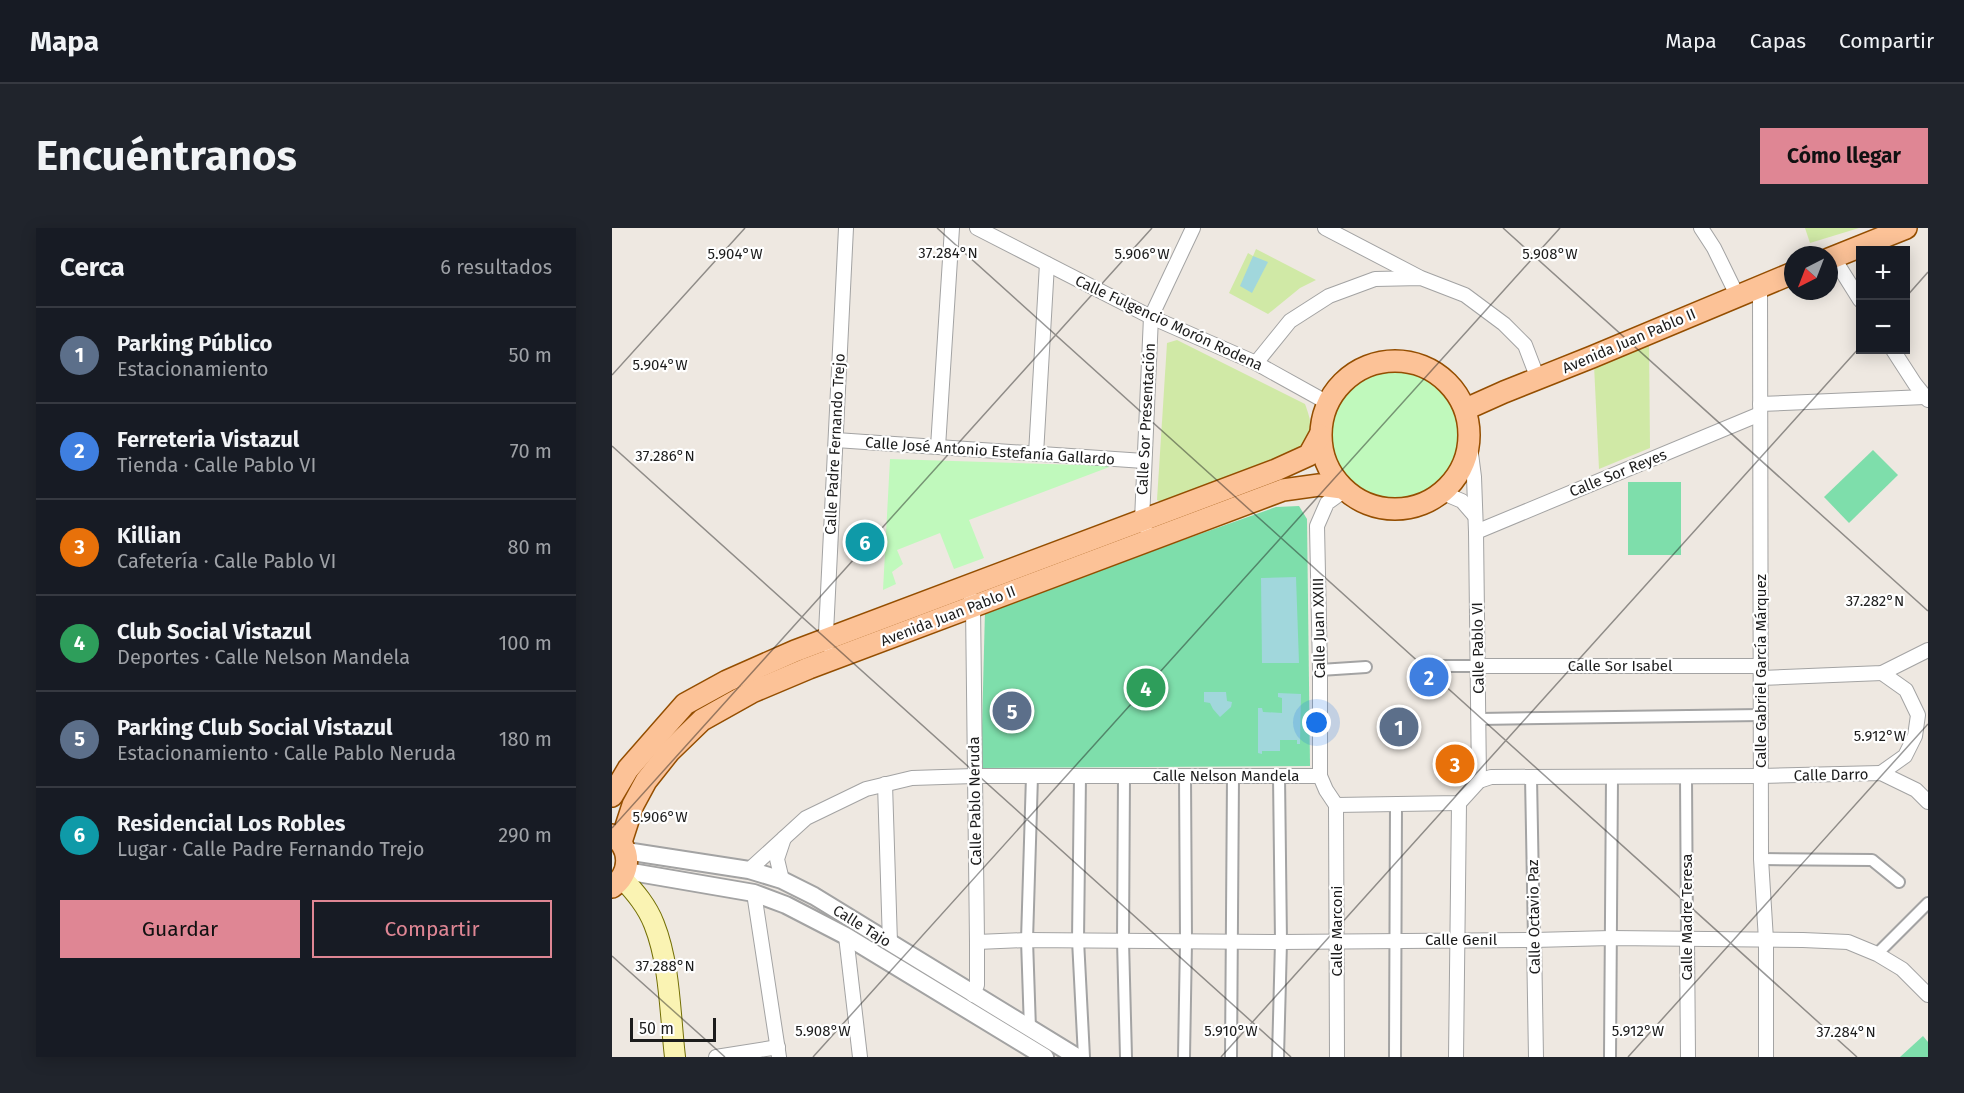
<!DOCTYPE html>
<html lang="es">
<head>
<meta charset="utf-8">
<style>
	body { margin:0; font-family:"Fira Sans",sans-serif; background:#20242c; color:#f1f3f6 }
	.controls { position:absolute; right:18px; top:18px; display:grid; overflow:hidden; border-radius:0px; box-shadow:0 3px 15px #0003 }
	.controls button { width:54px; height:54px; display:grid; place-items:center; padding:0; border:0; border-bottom:2px solid #363941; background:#171b24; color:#f1f3f6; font:30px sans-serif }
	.compass { position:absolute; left:1172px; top:18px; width:54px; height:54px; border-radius:50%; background:#171b24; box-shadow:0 3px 15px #0003; rotate:222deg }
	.scale { position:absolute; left:18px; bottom:15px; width:86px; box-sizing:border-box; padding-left:6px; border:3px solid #1c1c1c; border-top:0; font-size:16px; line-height:21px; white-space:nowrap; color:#1c1c1c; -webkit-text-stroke:4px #fff; paint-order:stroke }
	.you { position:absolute; left:705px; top:495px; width:21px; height:21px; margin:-15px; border:4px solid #fff; border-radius:50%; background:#1a73e8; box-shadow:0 0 0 9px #1a73e833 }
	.badge { display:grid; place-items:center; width:39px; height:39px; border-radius:50%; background:#df8694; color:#fff; font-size:20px; font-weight:700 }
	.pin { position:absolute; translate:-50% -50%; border:3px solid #fff; box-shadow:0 2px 6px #0006 }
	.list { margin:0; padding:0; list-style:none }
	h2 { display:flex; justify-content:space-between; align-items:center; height:78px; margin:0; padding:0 24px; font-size:26px }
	h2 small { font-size:20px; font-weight:400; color:#9ea1a6 }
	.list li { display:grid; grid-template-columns:39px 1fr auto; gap:18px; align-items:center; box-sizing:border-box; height:96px; padding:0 24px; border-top:2px solid #363941 }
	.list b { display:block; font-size:22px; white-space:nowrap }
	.list p { margin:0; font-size:20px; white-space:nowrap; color:#9ea1a6 }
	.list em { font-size:20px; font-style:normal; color:#9ea1a6 }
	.actions { display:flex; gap:12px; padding:18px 24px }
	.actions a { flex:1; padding:14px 0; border:2px solid #df8694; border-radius:0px; text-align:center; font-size:21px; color:#df8694 }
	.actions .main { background:#df8694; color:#111 }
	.map { position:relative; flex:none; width:1316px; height:829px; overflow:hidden; border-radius:0px }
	header { display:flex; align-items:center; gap:36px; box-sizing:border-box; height:84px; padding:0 30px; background:#171b24; border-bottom:2px solid #363941 }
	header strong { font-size:28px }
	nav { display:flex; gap:33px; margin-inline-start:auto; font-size:21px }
	.intro { display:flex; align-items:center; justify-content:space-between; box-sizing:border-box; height:144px; padding:0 36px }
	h1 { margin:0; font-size:42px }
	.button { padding:15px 27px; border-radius:0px; background:#df8694; color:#111; font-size:21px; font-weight:700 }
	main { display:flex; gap:36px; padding:0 36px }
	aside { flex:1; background:#171b24; border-radius:0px; box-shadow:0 3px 15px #0003 }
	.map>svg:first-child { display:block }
	.grass { fill:#d0e9a6 }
	.park { fill:#c0f9bc }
	.pitch { fill:#7edeab }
	.water { fill:#a1d7dc }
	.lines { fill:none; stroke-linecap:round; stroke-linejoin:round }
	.pedestrian-casing { stroke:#a3a3a3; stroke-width:14 }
	.minor-casing { stroke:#a3a3a3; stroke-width:16 }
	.tertiary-casing { stroke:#a3a3a3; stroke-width:20 }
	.secondary-casing { stroke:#726e04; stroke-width:22 }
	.primary-casing { stroke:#944e00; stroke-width:24 }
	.pedestrian { stroke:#fff; stroke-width:10 }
	.minor { stroke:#fff; stroke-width:14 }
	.tertiary { stroke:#fff; stroke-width:16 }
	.secondary { stroke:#faf3b3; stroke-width:20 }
	.primary { stroke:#fcc297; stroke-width:21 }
	.ticks { fill:none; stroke:#1c1c1c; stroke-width:1.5; stroke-opacity:0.45 }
	.labels { text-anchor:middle; stroke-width:4.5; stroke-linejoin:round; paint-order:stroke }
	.street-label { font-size:15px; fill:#1c1c1c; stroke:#fff }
	.ticks-label { font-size:15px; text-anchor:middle; fill:#1c1c1c; stroke:#fff; stroke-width:4.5; stroke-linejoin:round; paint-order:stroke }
</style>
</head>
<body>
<header>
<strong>Mapa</strong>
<nav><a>Mapa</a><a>Capas</a><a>Compartir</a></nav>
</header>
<div class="intro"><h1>Encuéntranos</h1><a class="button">Cómo llegar</a></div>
<main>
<aside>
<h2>Cerca<small>6 resultados</small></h2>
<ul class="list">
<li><span class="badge" style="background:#5c6f8a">1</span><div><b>Parking Público</b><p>Estacionamiento</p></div><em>50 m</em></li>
<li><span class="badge" style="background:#3f7fe0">2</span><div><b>Ferreteria Vistazul</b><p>Tienda · Calle Pablo VI</p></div><em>70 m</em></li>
<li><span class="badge" style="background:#e8710a">3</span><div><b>Killian</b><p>Cafetería · Calle Pablo VI</p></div><em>80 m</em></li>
<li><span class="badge" style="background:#2e9e5b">4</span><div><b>Club Social Vistazul</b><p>Deportes · Calle Nelson Mandela</p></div><em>100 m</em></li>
<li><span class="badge" style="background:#5c6f8a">5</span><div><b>Parking Club Social Vistazul</b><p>Estacionamiento · Calle Pablo Neruda</p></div><em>180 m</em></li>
<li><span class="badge" style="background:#0f9aa8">6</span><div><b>Residencial Los Robles</b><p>Lugar · Calle Padre Fernando Trejo</p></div><em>290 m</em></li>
</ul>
<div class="actions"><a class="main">Guardar</a><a>Compartir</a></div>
</aside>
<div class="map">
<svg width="1316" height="829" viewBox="0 0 1316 829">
	<rect width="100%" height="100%" fill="#eee8e1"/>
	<g class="grass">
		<path d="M1193 0H1247L1198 15Z"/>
		<path d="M644 21 704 52 688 60 656 86 617 65 636 25 641 28Z"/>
		<path d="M565 112 693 176C700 195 702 205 689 222L554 276 545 272 555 115Z"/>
		<path d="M1037 117 1038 220 987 241 982 137Z"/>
	</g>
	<g class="park">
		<circle cx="783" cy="207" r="74"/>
		<path d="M278 231 500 238 357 292 372 330 342 341 328 305 285 322 291 336 280 344 284 356 271 362Z"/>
	</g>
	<g class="pitch">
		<path d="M1261 222 1286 247 1237 295 1212 269Z"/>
		<rect x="1016" y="254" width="53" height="73"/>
		<path d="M687 278 695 291 698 538 369 540 373 382 664 279Z"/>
		<path d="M1311 808 1316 814V829H1288Z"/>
	</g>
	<g class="water">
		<path d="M641 28 656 34 640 65 628 58Z"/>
		<path d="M684 349 687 435H650L649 350Z"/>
		<path d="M592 464H614L615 473 620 474 619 479 608 489 601 481 598 475 592 474Z"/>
		<path d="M666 465 689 466 688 516H685V512H668V523H650V526L646 525V480H650L651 484 670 485V470L666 469Z"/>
	</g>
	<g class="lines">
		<defs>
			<g id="pedestrian">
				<path d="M814 438H866"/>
				<path d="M708 442 754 439"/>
				<path d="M867 491 1149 487"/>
				<path d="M468 548 466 712 472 829"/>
				<path d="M512 548 511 713 514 829"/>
				<path d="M919 549 922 712"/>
				<path d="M1074 549 1075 711"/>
				<path d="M1149 631 1260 632 1287 654"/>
				<path d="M1265 726 1316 675"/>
				<path d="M418 801 415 712 420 548"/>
				<path d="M572 829 574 714 573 548"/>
				<path d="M619 829 621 548"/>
				<path d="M666 829 669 714 667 548"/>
				<path d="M783 829 784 576"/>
				<path d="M998 829 1000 549"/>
			</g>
			<g id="minor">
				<path d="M365 0 539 89 644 135 716 175"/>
				<path d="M713 0 807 49"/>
				<path d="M1089 0 1102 20 1125 67"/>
				<path d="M1221 29 1248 72"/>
				<path d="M1148 58 1149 631 1154 712V829"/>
				<path d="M1281 122 1303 156 1316 172"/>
				<path d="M644 135 678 93 717 68 763 51 809 50 853 67 892 96 913 117 926 151"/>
				<path d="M1148 176 1313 169"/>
				<path d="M224 212 532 233"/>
				<path d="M858 218 862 249 864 304 867 553"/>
				<path d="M326 219 340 0"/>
				<path d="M424 226 435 36"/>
				<path d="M733 262 715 275 705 298 708 442V548L714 562 724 577 847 575 867 553 879 549 1149 548 1269 545 1304 562 1316 574"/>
				<path d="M831 265 850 273 863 288"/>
				<path d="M533 299 530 292 539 89 581 0"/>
				<path d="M864 304 1148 186"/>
				<path d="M359 371 361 378 365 714V757L361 767"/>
				<path d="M215 417 214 405 234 0"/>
				<path d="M866 438H1149"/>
				<path d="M1149 450 1270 445 1316 422"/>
				<path d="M1269 545 1293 528 1303 508 1306 487 1294 462 1270 445"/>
				<path d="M273 556 278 715"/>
				<path d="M724 577 725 829"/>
				<path d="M137 642 194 590 254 561 300 550 362 548H708"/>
				<path d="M170 652 165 631 172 610"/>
				<path d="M142 665 167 829"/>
				<path d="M234 708 248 829"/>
				<path d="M1075 711 1076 829"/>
				<path d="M922 712 924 829"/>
				<path d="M365 714 415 712 669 714 922 712 999 710 1191 712 1236 714 1265 726 1290 741 1316 767"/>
				<path d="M104 829 166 819"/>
				<path d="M844 829 847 575"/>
			</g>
			<g id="tertiary">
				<path d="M14 623 137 642 170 652 202 668 465 829"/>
				<path d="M14 643 142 665 174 677 234 708 433 829"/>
			</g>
			<path id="secondary" d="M10 650C23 664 35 678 42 696 58 736 58 786 63 829"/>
			<g id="primary">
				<path d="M1217 31 1294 0"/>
				<circle cx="783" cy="207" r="74"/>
				<path d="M854 181 892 164 980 129 1181 45"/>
				<path d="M0 568 16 541 73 476 115 453 183 423 664 242 697 227 708 207"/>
				<path d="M0 607C20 620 19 646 0 659"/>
				<path d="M9 614 21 577 34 553 57 524 90 492 140 464 197 440 671 262 707 257 730 260"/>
			</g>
		</defs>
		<use href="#pedestrian" class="pedestrian-casing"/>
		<use href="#minor" class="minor-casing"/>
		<use href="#tertiary" class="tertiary-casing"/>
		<use href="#secondary" class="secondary-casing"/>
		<use href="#primary" class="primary-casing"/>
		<use href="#pedestrian" class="pedestrian"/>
		<use href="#minor" class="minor"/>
		<use href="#tertiary" class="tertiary"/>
		<use href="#secondary" class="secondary"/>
		<use href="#primary" class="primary"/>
	</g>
	<path class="ticks" d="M325 0 1245 829M891 0 1316 383M1294 69 1316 44M0 147 133 0M0 218 679 829M0 600 540 0M0 728 113 829M201 829 948 0M609 829 1248 119M1016 829 1316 496"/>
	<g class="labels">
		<g class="street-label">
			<text transform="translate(557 95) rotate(25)" y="5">Calle Fulgencio Morón Rodena</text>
			<text transform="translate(1017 113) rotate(-23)" y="5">Avenida Juan Pablo II</text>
			<text transform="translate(534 191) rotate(-87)" y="5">Calle Sor Presentación</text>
			<text transform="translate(223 216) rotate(-87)" y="5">Calle Padre Fernando Trejo</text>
			<text transform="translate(378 223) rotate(4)" y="5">Calle José Antonio Estefanía Gallardo</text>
			<text transform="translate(1006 245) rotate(-22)" y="5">Calle Sor Reyes</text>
			<text transform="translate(336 388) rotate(-21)" y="5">Avenida Juan Pablo II</text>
			<text transform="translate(707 400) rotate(-91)" y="5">Calle Juan XXIII</text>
			<text transform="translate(866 420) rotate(-91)" y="5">Calle Pablo VI</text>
			<text x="1008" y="443">Calle Sor Isabel</text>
			<text transform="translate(1149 443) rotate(-90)" y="5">Calle Gabriel García Márquez</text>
			<text transform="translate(1219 547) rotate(-1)" y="5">Calle Darro</text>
			<text x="614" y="553">Calle Nelson Mandela</text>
			<text transform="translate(363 573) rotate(-91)" y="5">Calle Pablo Neruda</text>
			<text transform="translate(922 689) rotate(-91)" y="5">Calle Octavio Paz</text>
			<text transform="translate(1075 689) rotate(-90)" y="5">Calle Madre Teresa</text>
			<text transform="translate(250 698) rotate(32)" y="5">Calle Tajo</text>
			<text transform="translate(725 703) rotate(-90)" y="5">Calle Marconi</text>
			<text x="849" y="717">Calle Genil</text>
		</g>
	</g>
	<g class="ticks-label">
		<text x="336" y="30">37.284°N</text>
		<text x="123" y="31">5.904°W</text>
		<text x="530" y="31">5.906°W</text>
		<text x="938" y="31">5.908°W</text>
		<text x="48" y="142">5.904°W</text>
		<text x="53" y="233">37.286°N</text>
		<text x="1263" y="378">37.282°N</text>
		<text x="1268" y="513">5.912°W</text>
		<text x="48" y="594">5.906°W</text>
		<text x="53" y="743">37.288°N</text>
		<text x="211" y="808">5.908°W</text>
		<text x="619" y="808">5.910°W</text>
		<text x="1026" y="808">5.912°W</text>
		<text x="1234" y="809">37.284°N</text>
	</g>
</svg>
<div class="controls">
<button>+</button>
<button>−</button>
</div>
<svg class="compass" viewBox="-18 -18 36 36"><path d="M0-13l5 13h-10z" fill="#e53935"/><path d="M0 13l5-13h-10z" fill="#9ea1a6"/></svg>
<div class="scale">50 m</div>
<div class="you"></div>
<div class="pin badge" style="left:787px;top:499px;background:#5c6f8a">1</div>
<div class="pin badge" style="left:817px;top:449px;background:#3f7fe0">2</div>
<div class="pin badge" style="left:843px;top:536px;background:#e8710a">3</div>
<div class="pin badge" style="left:534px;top:460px;background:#2e9e5b">4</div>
<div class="pin badge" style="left:400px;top:483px;background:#5c6f8a">5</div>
<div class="pin badge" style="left:253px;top:314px;background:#0f9aa8">6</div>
</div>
</main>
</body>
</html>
